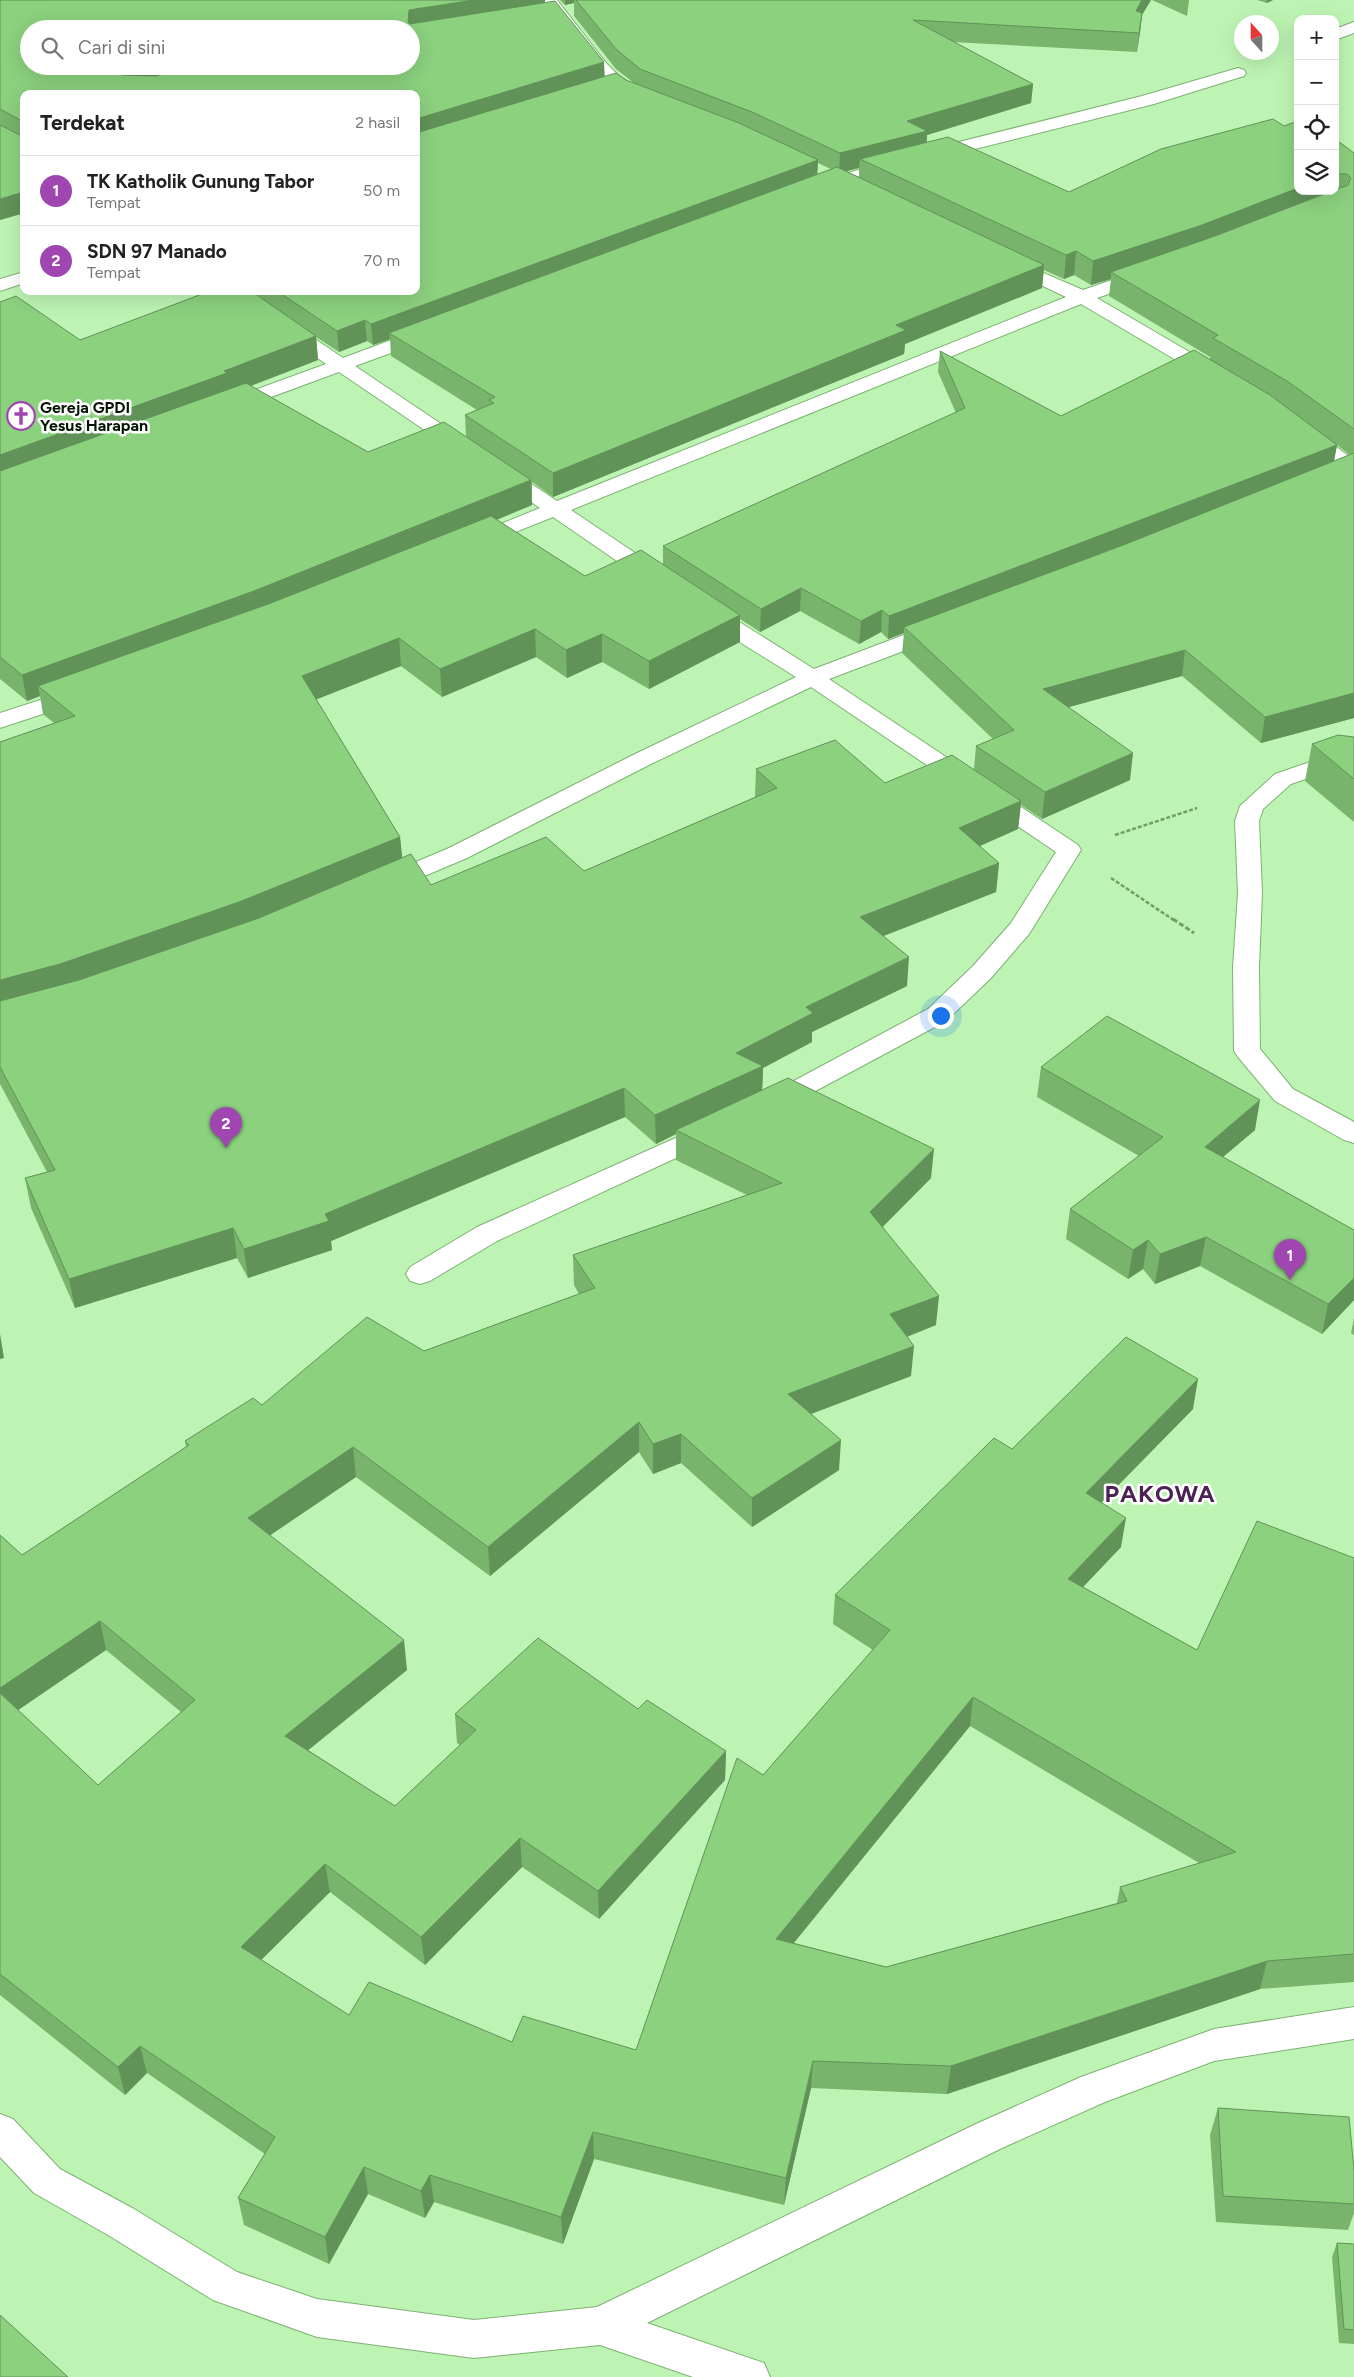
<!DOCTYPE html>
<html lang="id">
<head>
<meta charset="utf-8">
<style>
	body { margin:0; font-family:Figtree,sans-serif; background:#f2f2f2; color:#222 }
	.controls { position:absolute; right:15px; top:15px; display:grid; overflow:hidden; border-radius:10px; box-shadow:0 5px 20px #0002 }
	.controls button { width:45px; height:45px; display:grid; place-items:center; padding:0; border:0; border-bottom:1px solid #e0e0e0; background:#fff; color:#222; font:25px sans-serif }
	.compass { position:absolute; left:1234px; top:15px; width:45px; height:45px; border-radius:50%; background:#fff; box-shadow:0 5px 20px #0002; rotate:339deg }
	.you { position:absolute; left:940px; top:1015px; width:18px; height:18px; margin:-12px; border:4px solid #fff; border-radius:50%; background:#1a73e8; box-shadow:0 0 0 8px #1a73e833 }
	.badge { display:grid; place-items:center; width:32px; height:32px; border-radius:50%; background:#9f46b1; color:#fff; font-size:16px; font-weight:700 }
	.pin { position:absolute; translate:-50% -41px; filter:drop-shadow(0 1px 2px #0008) }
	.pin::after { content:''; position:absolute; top:26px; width:18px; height:15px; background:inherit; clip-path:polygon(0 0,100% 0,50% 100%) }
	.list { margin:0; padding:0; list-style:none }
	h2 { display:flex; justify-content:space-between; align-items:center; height:65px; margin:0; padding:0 20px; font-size:21px }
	h2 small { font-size:16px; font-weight:400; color:#767676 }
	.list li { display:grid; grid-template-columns:32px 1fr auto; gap:15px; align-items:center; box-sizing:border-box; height:70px; padding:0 20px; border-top:1px solid #e0e0e0 }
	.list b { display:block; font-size:19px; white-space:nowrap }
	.list p { margin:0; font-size:16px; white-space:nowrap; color:#767676 }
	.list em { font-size:16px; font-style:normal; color:#767676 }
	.icon { flex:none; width:28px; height:28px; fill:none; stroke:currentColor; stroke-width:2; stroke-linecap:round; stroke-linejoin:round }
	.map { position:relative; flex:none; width:1354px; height:2377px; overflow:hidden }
	.search { position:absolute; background:#fff; box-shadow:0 5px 20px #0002; left:20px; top:20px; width:400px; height:55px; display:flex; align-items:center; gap:12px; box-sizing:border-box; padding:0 18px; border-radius:28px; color:#767676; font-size:19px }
	.panel { position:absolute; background:#fff; box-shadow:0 5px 20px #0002; left:20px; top:90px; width:400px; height:205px; border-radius:10px }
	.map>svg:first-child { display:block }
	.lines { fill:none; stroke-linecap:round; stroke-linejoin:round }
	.minor-casing { stroke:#7db173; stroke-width:2 }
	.path-far1 { stroke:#739b6c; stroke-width:2.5; stroke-dasharray:4 2; stroke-linecap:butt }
	.path { stroke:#739b6c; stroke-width:3; stroke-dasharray:5 2.5; stroke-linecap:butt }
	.minor { fill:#fff; fill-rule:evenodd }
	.wall { fill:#78b46c; fill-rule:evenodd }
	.shaded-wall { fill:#619258 }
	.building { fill:#8bd17e; stroke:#619258; fill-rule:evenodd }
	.labels { text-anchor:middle; stroke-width:5; stroke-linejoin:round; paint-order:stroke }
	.far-poi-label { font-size:16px; font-weight:bold; fill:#031501; stroke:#fff; text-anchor:start }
	.district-label { font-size:24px; font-weight:bold; letter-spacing:1px; fill:#4c2154; stroke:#fff }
</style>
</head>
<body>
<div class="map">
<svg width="1354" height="2377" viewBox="0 0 1354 2377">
	<rect width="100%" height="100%" fill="#bdf4b3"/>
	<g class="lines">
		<defs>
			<g id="minor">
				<path d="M541 0H557L606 63 618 75 648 96 646 100C615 107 579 48 563 28 556 18 548 10 541 0Z"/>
				<path d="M1354 22V33L1335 40V29Z"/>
				<path d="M1238 68 1244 70 1246 73 1244 76 1154 104 947 156 819 192 813 191 810 187 813 183 935 148 1142 96Z"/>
				<path d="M1009 258 1083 290 1138 271H1152L1154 275 1152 279 1097 298 1222 371 1225 375 1222 379 1215 381 1208 379 1081 304 571 510 665 573 668 578 665 583 657 584 649 583 553 517 483 545 476 547 469 545 465 541 469 537 540 508 495 477 492 473 495 469 502 467 509 469 557 501 1066 297 1003 267 1000 263 1003 259Z"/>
				<path d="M24 272V283L0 291V279Z"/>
				<path d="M222 291H244L343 358 418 330 425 328 432 330 434 334 432 338 355 366 471 444 474 448 471 452 464 454 457 452 339 372 236 410 229 412 222 410 219 406 222 402 326 364Z"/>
				<path d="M1305 427 1312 429 1354 460V474L1345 472 1298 437 1295 433 1298 429Z"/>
				<path d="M709 606 717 608 814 669 930 625 938 623 946 625 949 630 946 635 829 679 1078 845 1081 850 1029 934 991 978 946 1021 780 1110 771 1113 762 1110 758 1104 762 1098 928 1009 973 966 1011 923 1056 852 811 687 649 765 467 858 396 888 387 891 378 888 375 883 378 878 449 848 633 755 796 677 701 618 698 613 701 608Z"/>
				<path d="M77 688 85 690 88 695 85 700 0 728V713Z"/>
				<path d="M1354 747V762L1291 784 1263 809 1259 821 1262 893 1259 967 1260 1049 1293 1089 1354 1122V1143L1344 1140 1275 1101 1238 1057 1234 1051 1233 967 1238 893 1235 821 1240 806 1275 774Z"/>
				<path d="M709 1123 719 1126 722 1132 719 1138 497 1241 430 1281 420 1284 410 1281 406 1274 410 1267 477 1227Z"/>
				<path d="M1354 2007V2039L1214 2061 1105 2102 1002 2148 647 2323 764 2363 770 2377H693L600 2345 474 2358 317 2337 213 2300 108 2235 34 2193 0 2157V2114L13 2119 60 2169 134 2209 237 2272 317 2299 474 2320 597 2307 976 2124 1081 2077 1214 2029Z"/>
			</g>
		</defs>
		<use href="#minor" class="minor-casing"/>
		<g class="path-far1">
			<path d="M1115 835 1197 808"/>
			<path d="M1111 878 1175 921"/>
		</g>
		<path class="path" d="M1173 919 1194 933"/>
		<use href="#minor" class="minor"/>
	</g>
	<g class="wall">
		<path d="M0 0H545V3L605 76 626 80 634 83 616 69 574 16V3L565 5 560 0H1151L1142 15 1140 32 1137 52 953 42 1033 84 1031 103 927 135V142L1069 192 1335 191V139L1354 153V718L1261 743 1182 676 1069 707 1130 780 1042 819 1021 805 1018 829 980 846 999 863 996 892 883 936 907 986 812 1032V1042L763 1068 762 1090 931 1178 883 1227 936 1325 907 1337 911 1376 811 1414 839 1470 752 1527 681 1463 653 1474 639 1452 490 1576 356 1477 270 1535 407 1670 308 1750 395 1806 460 1745 457 1743 455 1714 638 1709 726 1751 725 1780 599 1919 522 1867 425 1965 330 1892 261 1960 349 2015 512 2042 636 2050 763 1775 873 1650 833 1624 835 1595 1012 1449 1193 1409 1101 1503 1121 1547 1083 1587 1197 1650 1354 1558V1982L1260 1989 947 2094 811 2088 784 2205 594 2159 563 2244 434 2202 425 2218 368 2194 329 2264 244 2225 238 2198 265 2154 147 2073 125 2095 0 1995V1535L22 1555 186 1447 185 1441 262 1405 424 1351 579 1294 574 1285 573 1255 747 1195 676 1160V1134L656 1144 625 1117 331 1241 332 1250 248 1278 237 1258 75 1308 31 1208 25 1178 47 1172 0 1084V742L54 723 43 714 40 696 27 701 0 679V302L80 340 258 296V291H416V94H24V213L0 220ZM29 29H411V66H29ZM818 163 831 169 817 174ZM859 168V177L846 171ZM1044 270 1064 279 1074 275 1091 285 1111 279 1109 296 1210 357V359L1061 416 940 351 938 372 956 413 663 546V564L585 576 497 520 532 505V482L553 497 904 354 905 344 1042 288ZM316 337 339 352 367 341 373 345 390 339 391 356 477 410 465 415 466 437 368 452 251 386 318 360ZM1337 445 1350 455 1334 461ZM800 611 859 644 881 632 888 639 904 633 902 653 993 739 976 746 974 769 885 783 756 769 755 797 584 871 431 885 402 858 400 837 316 699 401 666 442 697 536 657 567 678 602 662 649 689 740 642V619L760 632ZM106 1650 181 1712 98 1785 18 1710ZM970 1726 1199 1863 1120 1887 1117 1903 886 1967 794 1943Z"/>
		<path d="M1152 0H1189L1187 16Z"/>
		<path d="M1257 0H1273L1267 3Z"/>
		<path d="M1354 737V822L1305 781 1312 744Z"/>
		<path d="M1041 1067 1255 1130 1223 1157 1354 1230V1300L1322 1334 1200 1266 1155 1284 1143 1269 1128 1279 1066 1239 1070 1209 1139 1156 1037 1097Z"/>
		<path d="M1354 1318V1335L1351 1333Z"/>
		<path d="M1218 2108 1354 2170V2213L1348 2230 1216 2222 1210 2135Z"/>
		<path d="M1337 2243 1354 2244V2344L1339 2343 1332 2257Z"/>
	</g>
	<g class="shaded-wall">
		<path d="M474 0H545V8L411 29 408 22 409 10Z"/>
		<path d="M565 0H574V3L565 5Z"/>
		<path d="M1142 0H1151L1142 15 1140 32 1137 52 1139 33 1136 11Z"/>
		<path d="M1267 0H1273L1267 3Z"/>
		<path d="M604 62 605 81 416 139V119Z"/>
		<path d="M136 66H224L128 88 122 75 125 69Z"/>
		<path d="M1033 84 1031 103 927 135 926 150 860 159 859 168 839 173 840 153 907 121Z"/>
		<path d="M818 160 817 180 389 333 390 339 373 345 371 324Z"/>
		<path d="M1298 188V191H1331L1330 197 1111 272V279L1091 285 1093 261Z"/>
		<path d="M24 192V213L0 220V199Z"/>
		<path d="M1076 251 1074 275 1064 279 1066 255Z"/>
		<path d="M1044 265 1042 288 905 344 904 354 553 497V473L896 325Z"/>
		<path d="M365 320 367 341 339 352 337 331Z"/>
		<path d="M316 336 318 360 0 482V455Z"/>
		<path d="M1337 445 1333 466 904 627V633L888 639 889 616Z"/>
		<path d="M531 480 532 505 257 617 38 686 40 696 27 701 22 675Z"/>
		<path d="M801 588 800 611 760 632 761 609Z"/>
		<path d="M882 610 881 632 859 644 861 621Z"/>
		<path d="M740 615V642L649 689V661Z"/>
		<path d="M535 629 536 657 442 697 440 669Z"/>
		<path d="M602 634V662L567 678 566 650Z"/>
		<path d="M399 638 401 666 305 704 302 676Z"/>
		<path d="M1185 650 1182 676 1040 715 1043 689Z"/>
		<path d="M1354 693V718L1261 743 1265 717Z"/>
		<path d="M1133 753 1130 780 1042 819 1045 792Z"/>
		<path d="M1021 801 1018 829 957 856 959 828Z"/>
		<path d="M400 837 403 865 65 993 0 1011V980Z"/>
		<path d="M999 863 996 892 858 946 860 917Z"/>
		<path d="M909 957 907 986 812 1032V1042L763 1068 762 1095 676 1130V1134L656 1144 655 1115 736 1053 806 1007Z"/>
		<path d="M624 1088 625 1117 331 1241 332 1250 248 1278 244 1249 325 1214Z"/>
		<path d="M1260 1100 1255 1130 1199 1177 1205 1147Z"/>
		<path d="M934 1149 931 1178 868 1241 870 1212Z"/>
		<path d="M233 1228 237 1258 75 1308 69 1279Z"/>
		<path d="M1206 1237 1200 1266 1155 1284 1160 1254Z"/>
		<path d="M1148 1240 1143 1269 1128 1279 1133 1250Z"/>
		<path d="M1354 1278V1300L1322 1334 1328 1304Z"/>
		<path d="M939 1296 936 1325 888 1344 890 1314Z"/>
		<path d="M0 1334 4 1358 0 1359Z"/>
		<path d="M914 1346 911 1376 787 1423 788 1394Z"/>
		<path d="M1198 1379 1193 1409 1081 1523 1086 1493Z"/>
		<path d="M639 1422V1452L490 1576 488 1547Z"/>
		<path d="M681 1434V1463L653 1474V1444Z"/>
		<path d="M841 1440 839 1470 752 1527V1498Z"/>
		<path d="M353 1447 356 1477 253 1547 248 1518Z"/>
		<path d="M1126 1518 1121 1547 1063 1608 1068 1579Z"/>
		<path d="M100 1621 106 1650 5 1719 0 1702V1688Z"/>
		<path d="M404 1640 407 1670 290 1765 285 1736Z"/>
		<path d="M973 1697 970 1726 774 1967 776 1939Z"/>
		<path d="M726 1751 725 1780 599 1919 598 1891Z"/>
		<path d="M520 1838 522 1867 425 1965 421 1937Z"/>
		<path d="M325 1864 330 1892 246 1975 241 1947Z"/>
		<path d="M1267 1961 1260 1989 947 2094 951 2066Z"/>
		<path d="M140 2046 147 2073 125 2095 118 2067Z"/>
		<path d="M813 2061 811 2088 784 2205 786 2178Z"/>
		<path d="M593 2132 594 2159 563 2244 561 2217Z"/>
		<path d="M364 2167 368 2194 329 2264 325 2237Z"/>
		<path d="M430 2175 434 2202 425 2218 421 2191Z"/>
	</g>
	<g class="building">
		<path d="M0 0H474L409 10 408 22 410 24 555 1 604 62 416 119V94H24V192L0 199V125L22 136V121L0 109ZM29 29H411V66H199L155 76 122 75 125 69 136 66H29Z"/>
		<path d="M576 0H1142L1136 11 1142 13 1139 33 913 20 1033 84 907 121 927 131 840 153 752 112 640 69 616 49Z"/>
		<path d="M616 73 626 80 739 123 818 160 371 324 365 320 337 331 277 291H416V133Z"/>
		<path d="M1273 119 1284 126 1298 121V188L1202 225 1093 261 1076 251 1066 255 860 159 948 137 1069 192 1161 149Z"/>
		<path d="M1335 139 1354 153V429L1287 381 1213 338 1218 335 1111 272 1215 236 1332 191H1335V190L1348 185 1351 178 1347 174H1335Z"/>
		<path d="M837 167 1044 265 896 325 906 330 553 473 465 415 494 403 489 400 495 397 389 333Z"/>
		<path d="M210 291H251L316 336 224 371 227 373 0 455V302L16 296 80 340Z"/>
		<path d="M1194 350 1270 395 1337 445 889 616 882 610 861 621 801 588 761 609 663 546 965 408 940 351 1061 416Z"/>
		<path d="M246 383 368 452 444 422 531 480 254 591 22 675 0 657V471Z"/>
		<path d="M1354 453V693L1265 717 1185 650 1043 689 1133 753 1045 792 976 746 1014 730 904 627 1126 544Z"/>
		<path d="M491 516 585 576 641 550 740 615 649 661 602 634 566 650 535 629 440 669 399 638 302 676 400 837 239 902 60 964 0 980V742L75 716 38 686 271 603Z"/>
		<path d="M1338 735 1354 737V779L1312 744Z"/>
		<path d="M835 740 885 783 952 755 1021 801 959 828 999 863 860 917 909 957 806 1007 813 1013 736 1053 763 1066 655 1115 624 1088 325 1214 329 1221 244 1249 233 1228 69 1279 25 1178 55 1170 0 1067V1001L79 980 259 918 411 854 431 885 546 837 584 871 777 788 756 769Z"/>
		<path d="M1107 1016 1260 1100 1205 1147 1354 1230V1278L1328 1304 1206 1237 1160 1254 1148 1240 1133 1250 1070 1209 1163 1137 1041 1067Z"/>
		<path d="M788 1078 934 1149 870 1212 939 1296 890 1314 914 1346 788 1394 841 1440 752 1498 681 1434 653 1444 639 1422 488 1547 353 1447 248 1518 404 1640 285 1736 395 1806 476 1730 455 1714 538 1638 638 1709 647 1700 726 1751 598 1891 520 1838 421 1937 325 1864 241 1947 349 2015 369 1982 512 2042 523 2016 636 2050 737 1758 763 1775 890 1630 835 1595 994 1438 1012 1449 1126 1337 1198 1379 1086 1493 1126 1518 1068 1579 1197 1650 1257 1521 1354 1558V1954L1267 1961 951 2066 813 2061 786 2178 593 2132 561 2217 430 2175 421 2191 364 2167 325 2237 238 2198 275 2137 140 2046 118 2067 0 1974V1693L98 1785 195 1700 100 1621 0 1688V1535L22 1555 189 1445 185 1441 253 1398 262 1405 367 1317 424 1351 595 1288 573 1255 782 1183 676 1130ZM973 1697 1236 1852 1120 1887 1127 1901 886 1967 776 1939Z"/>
		<path d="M1218 2108 1349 2117 1354 2170V2204L1223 2196Z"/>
		<path d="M1337 2243 1354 2244V2330L1344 2329Z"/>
		<path d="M0 2315 68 2377H0Z"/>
	</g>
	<defs>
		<symbol id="church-ring" viewBox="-11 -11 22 22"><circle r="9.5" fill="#fff" stroke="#9f46b1" stroke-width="1.5"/><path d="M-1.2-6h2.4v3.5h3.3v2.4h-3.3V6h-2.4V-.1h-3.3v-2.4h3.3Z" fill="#9f46b1"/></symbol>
	</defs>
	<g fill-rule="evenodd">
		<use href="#church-ring" x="5" y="400" width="32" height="32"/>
	</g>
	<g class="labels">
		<g class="far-poi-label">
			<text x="40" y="413">Gereja GPDI<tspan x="40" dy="18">Yesus Harapan</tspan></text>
		</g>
		<g class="district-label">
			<text x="1160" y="1502">PAKOWA</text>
		</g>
	</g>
</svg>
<div class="controls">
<button>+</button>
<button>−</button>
<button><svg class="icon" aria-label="locate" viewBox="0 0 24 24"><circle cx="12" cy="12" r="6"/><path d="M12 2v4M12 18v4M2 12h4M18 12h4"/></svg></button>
<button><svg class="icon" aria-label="layers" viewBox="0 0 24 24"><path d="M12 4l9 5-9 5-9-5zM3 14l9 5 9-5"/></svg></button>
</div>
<svg class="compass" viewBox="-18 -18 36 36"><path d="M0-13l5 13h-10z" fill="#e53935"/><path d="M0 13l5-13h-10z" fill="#767676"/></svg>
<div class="you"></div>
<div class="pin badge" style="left:1290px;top:1280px">1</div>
<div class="pin badge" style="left:226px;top:1148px">2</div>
<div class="search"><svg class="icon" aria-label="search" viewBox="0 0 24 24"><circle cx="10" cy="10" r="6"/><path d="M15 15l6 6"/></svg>Cari di sini</div>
<section class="panel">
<h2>Terdekat<small>2 hasil</small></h2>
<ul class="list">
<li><span class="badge">1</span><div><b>TK Katholik Gunung Tabor</b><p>Tempat</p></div><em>50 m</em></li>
<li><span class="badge">2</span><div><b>SDN 97 Manado</b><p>Tempat</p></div><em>70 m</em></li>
</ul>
</section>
</div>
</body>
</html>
